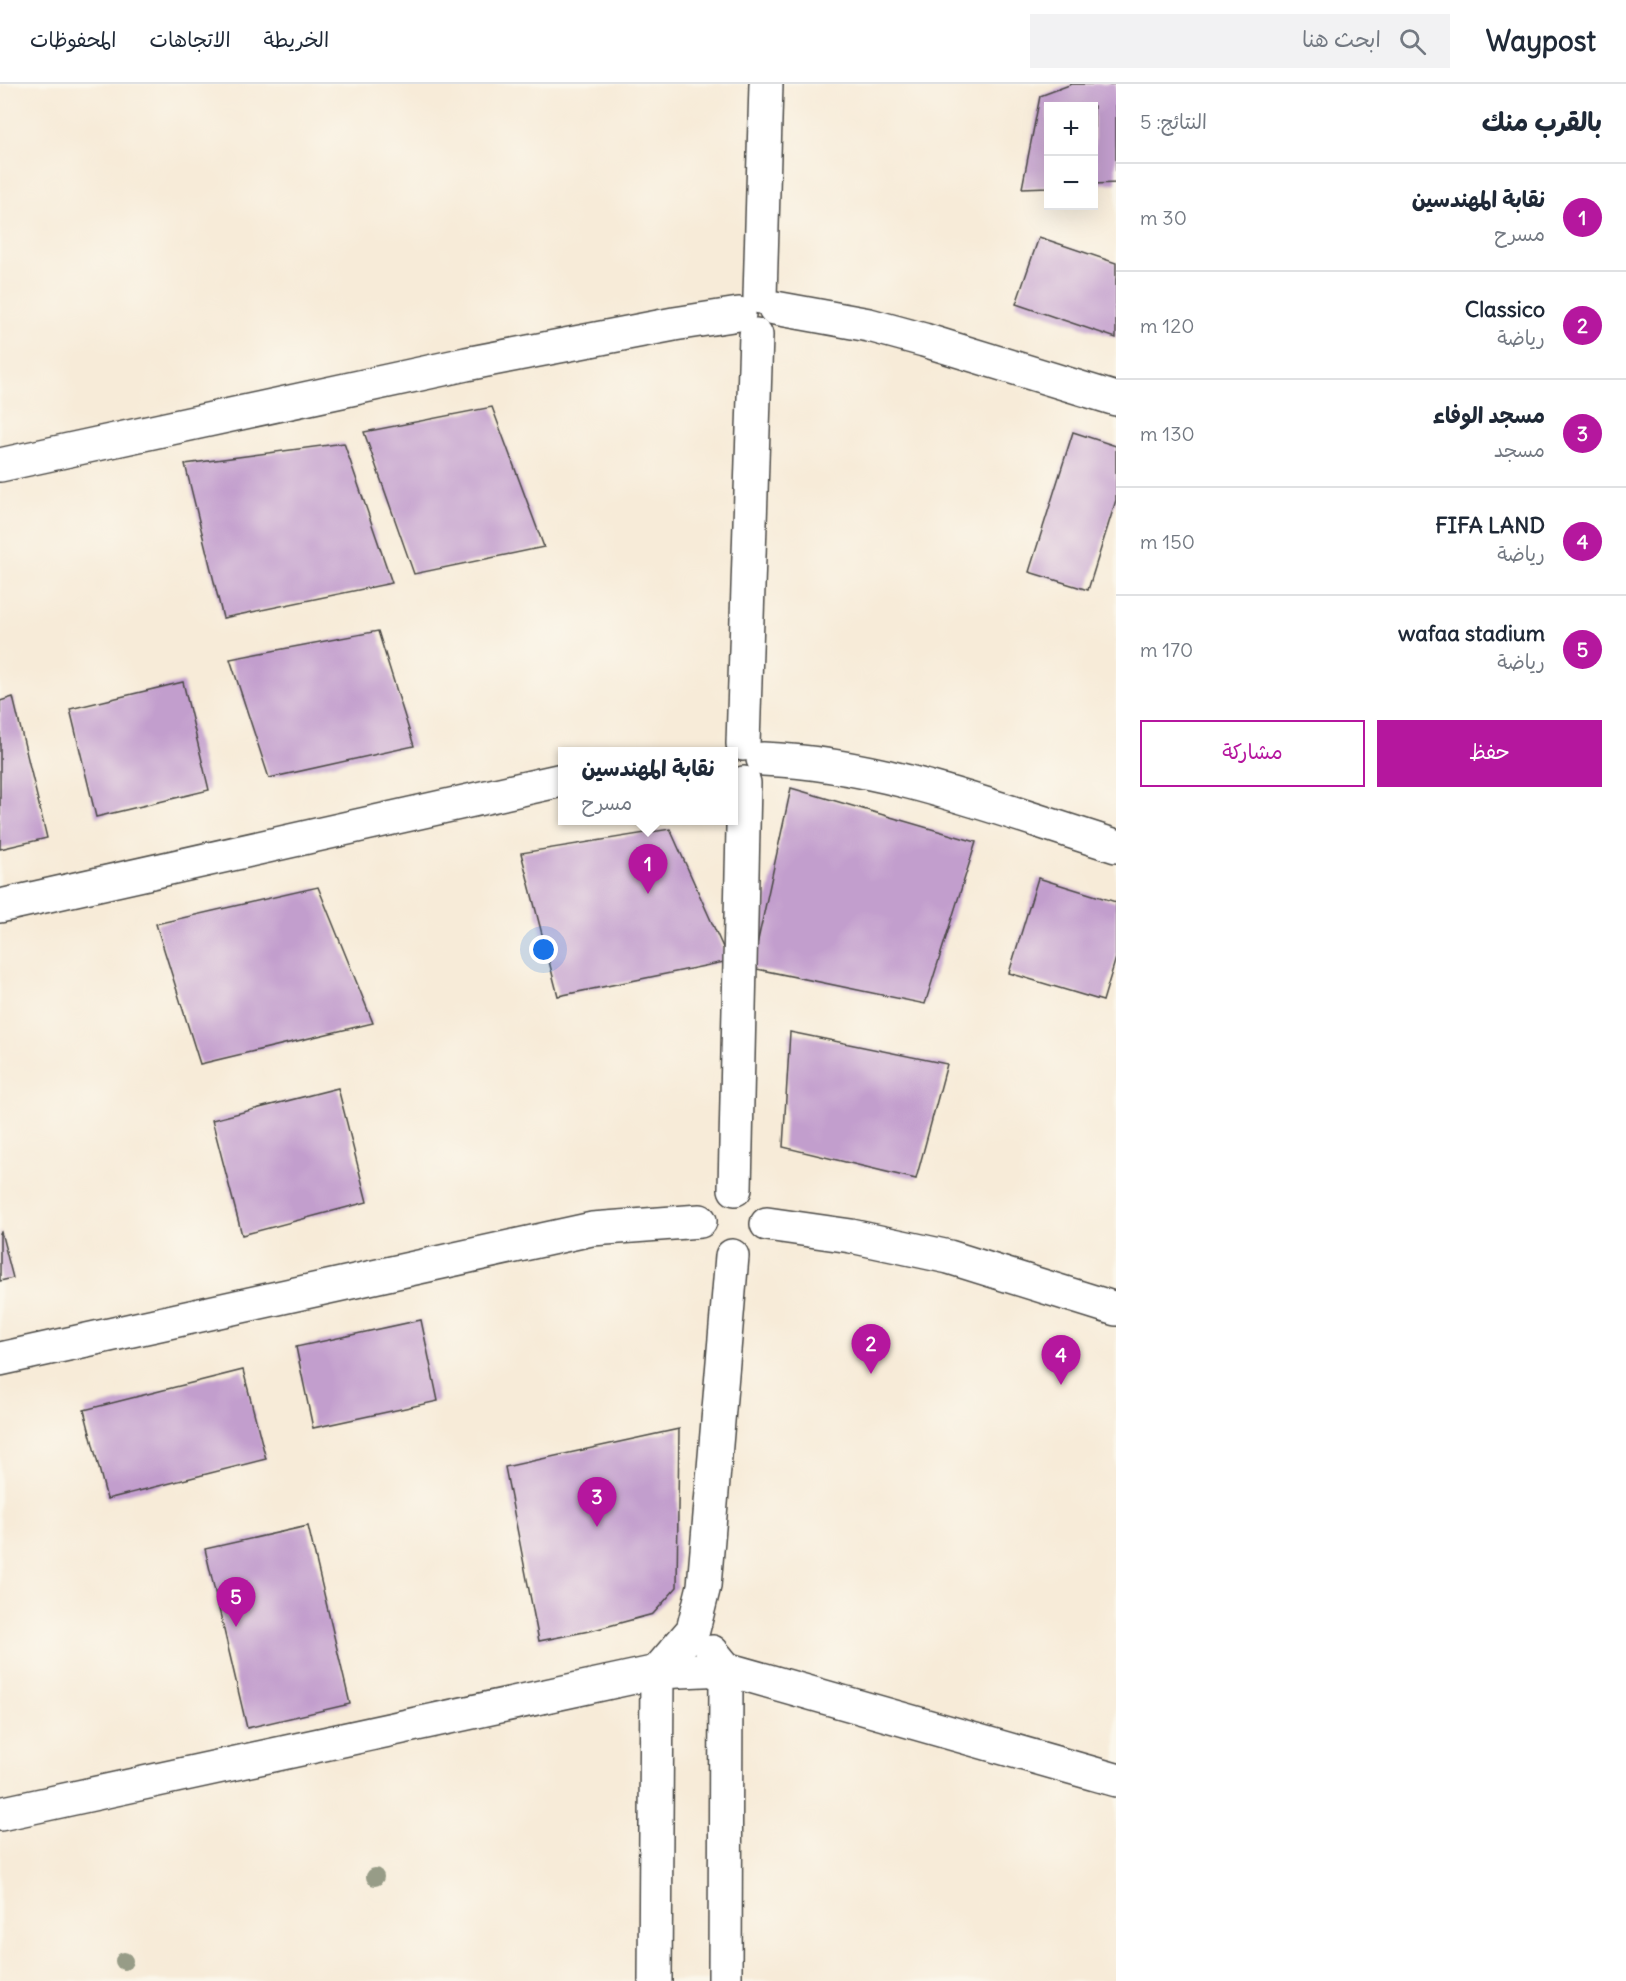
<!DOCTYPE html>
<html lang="ar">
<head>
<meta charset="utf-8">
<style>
	body { margin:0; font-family:Delius,"Playpen Sans Arabic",sans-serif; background:#f2f2f3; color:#1f2937; direction:rtl }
	.controls { position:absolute; right:18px; top:18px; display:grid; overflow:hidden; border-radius:0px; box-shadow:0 6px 24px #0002 }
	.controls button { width:54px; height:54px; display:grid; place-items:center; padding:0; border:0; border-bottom:2px solid #e0e1e3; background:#fff; color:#1f2937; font:30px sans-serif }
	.you { position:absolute; left:544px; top:866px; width:21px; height:21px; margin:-15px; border:4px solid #fff; border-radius:50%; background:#1a73e8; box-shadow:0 0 0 9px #1a73e833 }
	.badge { display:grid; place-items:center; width:39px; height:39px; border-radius:50%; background:#b5179e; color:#fff; font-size:20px; font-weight:700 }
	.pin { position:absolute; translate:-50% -50px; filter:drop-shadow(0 2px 3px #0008) }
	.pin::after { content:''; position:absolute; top:32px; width:21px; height:18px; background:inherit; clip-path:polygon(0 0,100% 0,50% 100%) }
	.popup { position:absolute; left:558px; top:663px; width:180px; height:78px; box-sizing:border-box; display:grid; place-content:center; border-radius:0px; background:#fff; filter:drop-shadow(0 2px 4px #0005); font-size:20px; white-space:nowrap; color:#747a83 }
	.popup b { font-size:22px; color:#1f2937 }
	.popup::after { content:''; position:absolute; left:50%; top:100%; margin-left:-12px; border:12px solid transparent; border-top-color:#fff }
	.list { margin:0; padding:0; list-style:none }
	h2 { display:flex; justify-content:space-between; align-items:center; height:78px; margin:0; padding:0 24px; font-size:26px }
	h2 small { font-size:20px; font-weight:400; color:#747a83 }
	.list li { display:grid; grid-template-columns:39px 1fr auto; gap:18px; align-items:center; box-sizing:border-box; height:108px; padding:0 24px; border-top:2px solid #e0e1e3 }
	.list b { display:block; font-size:22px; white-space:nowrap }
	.list p { margin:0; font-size:20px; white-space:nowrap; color:#747a83 }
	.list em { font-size:20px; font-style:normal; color:#747a83 }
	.actions { display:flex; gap:12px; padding:18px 24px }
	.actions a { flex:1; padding:14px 0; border:2px solid #b5179e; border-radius:0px; text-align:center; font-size:21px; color:#b5179e }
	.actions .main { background:#b5179e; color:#fff }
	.icon { flex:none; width:33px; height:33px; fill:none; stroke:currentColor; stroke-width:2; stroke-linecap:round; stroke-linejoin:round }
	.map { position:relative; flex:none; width:1116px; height:1897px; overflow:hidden; direction:ltr }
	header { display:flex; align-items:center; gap:36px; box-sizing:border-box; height:84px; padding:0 30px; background:#fff; border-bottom:2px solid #e0e1e3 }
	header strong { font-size:28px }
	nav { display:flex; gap:33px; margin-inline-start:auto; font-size:21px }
	.search { width:420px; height:54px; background:#f2f2f3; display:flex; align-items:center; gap:15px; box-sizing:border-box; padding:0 21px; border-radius:0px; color:#747a83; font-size:22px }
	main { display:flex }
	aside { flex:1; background:#fff }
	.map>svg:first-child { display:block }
	.building { fill:#c29ecd }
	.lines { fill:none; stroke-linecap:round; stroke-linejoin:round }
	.minor-casing { stroke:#4a4845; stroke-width:36 }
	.minor { stroke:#fff; stroke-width:33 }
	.tree { fill:#979c87 }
</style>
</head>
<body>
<header>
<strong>Waypost</strong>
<div class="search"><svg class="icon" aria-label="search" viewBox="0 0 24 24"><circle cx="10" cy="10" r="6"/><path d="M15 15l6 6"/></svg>ابحث هنا</div>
<nav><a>الخريطة</a><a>الاتجاهات</a><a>المحفوظات</a></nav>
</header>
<main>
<aside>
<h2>بالقرب منك<small>النتائج: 5</small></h2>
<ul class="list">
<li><span class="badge">1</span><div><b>نقابة المهندسين</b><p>مسرح</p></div><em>30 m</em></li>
<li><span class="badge">2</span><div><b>Classico</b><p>رياضة</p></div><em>120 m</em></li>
<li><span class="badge">3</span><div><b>مسجد الوفاء</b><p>مسجد</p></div><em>130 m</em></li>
<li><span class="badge">4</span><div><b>FIFA LAND</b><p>رياضة</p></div><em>150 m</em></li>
<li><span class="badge">5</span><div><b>wafaa stadium</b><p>رياضة</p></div><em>170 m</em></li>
</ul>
<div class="actions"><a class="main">حفظ</a><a>مشاركة</a></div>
</aside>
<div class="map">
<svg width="1116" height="1897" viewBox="0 0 1116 1897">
	<rect width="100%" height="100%" fill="#fbf7ec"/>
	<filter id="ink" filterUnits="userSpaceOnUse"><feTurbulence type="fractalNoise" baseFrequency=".0167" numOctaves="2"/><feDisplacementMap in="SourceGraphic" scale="12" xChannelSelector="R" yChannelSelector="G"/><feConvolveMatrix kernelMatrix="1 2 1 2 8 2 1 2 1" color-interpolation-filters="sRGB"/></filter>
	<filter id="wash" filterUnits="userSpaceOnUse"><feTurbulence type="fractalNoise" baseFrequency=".008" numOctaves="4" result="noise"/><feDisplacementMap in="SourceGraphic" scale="24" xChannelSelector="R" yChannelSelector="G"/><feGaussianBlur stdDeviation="1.35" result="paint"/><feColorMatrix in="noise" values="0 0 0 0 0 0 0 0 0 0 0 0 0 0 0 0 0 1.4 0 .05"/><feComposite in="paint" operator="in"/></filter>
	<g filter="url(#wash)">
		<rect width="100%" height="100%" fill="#f7ebd8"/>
		<g id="blocks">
			<g class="building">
				<path d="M1072 0H1116V99L1094 100V22H1048V103L1022 104 1040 12Z"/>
				<path d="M1039 153 1116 179V254L1016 220Z"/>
				<path d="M492 323 544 463 414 490 364 348Z"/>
				<path d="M1073 348 1116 362V416L1088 506 1029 488Z"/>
				<path d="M344 359 392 499 223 534 185 380Z"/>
				<path d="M378 547 414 662 269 694 230 575Z"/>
				<path d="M183 598 209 706 96 733 70 625Z"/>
				<path d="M13 613 47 754 0 765V617Z"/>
				<path d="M791 704 976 758 925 920 752 884Z"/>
				<path d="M670 745 729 877 558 912 521 769Z"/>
				<path d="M1038 794 1116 818V874L1103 917 1009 889Z"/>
				<path d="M318 803 373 939 200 980 156 840Z"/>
				<path d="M790 948 947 980 916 1095 783 1063Z"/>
				<path d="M338 1004 367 1118 242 1151 212 1036Z"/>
				<path d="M1 1148 13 1194 0 1197V1149Z"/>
				<path d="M421 1236 438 1317 313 1344 296 1263Z"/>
				<path d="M243 1286 266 1375 107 1415 84 1326Z"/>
				<path d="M679 1345 677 1503 653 1530 594 1546 539 1557 505 1383Z"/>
				<path d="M308 1442 350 1620 247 1644 205 1465Z"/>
			</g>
		</g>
	</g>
	<g filter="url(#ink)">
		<use href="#blocks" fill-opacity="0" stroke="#4a4845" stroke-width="1.5"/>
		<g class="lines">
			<defs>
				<g id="minor">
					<path d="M760 213 766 0"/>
					<path d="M775 224 869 241 924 256 1116 315"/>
					<path d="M0 381 466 280 674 240 739 230"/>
					<path d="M743 660 756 251"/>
					<path d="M763 675C886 680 1000 726 1116 762"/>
					<path d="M0 822 562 696"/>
					<path d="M735 1105 744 699"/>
					<path d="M767 1140 851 1152 949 1173 1116 1225"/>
					<path d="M0 1275 592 1145 700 1137"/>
					<path d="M712 1568 726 1585 725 1897"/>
					<path d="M0 1730 657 1588 726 1585 1116 1696"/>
					<path d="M655 1897 657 1588 693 1546 704 1502 732 1172"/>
				</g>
			</defs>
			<use href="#minor" class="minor-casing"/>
			<use href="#minor" class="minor"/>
		</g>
		<g class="tree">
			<circle cx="375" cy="1793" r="9"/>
			<circle cx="124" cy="1877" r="9"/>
		</g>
	</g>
</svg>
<div class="controls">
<button>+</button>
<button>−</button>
</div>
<div class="you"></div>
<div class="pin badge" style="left:648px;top:810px">1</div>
<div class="popup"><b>نقابة المهندسين</b>مسرح</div>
<div class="pin badge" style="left:871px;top:1290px">2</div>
<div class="pin badge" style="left:597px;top:1443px">3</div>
<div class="pin badge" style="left:1061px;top:1301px">4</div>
<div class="pin badge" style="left:236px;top:1543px">5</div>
</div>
</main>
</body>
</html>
